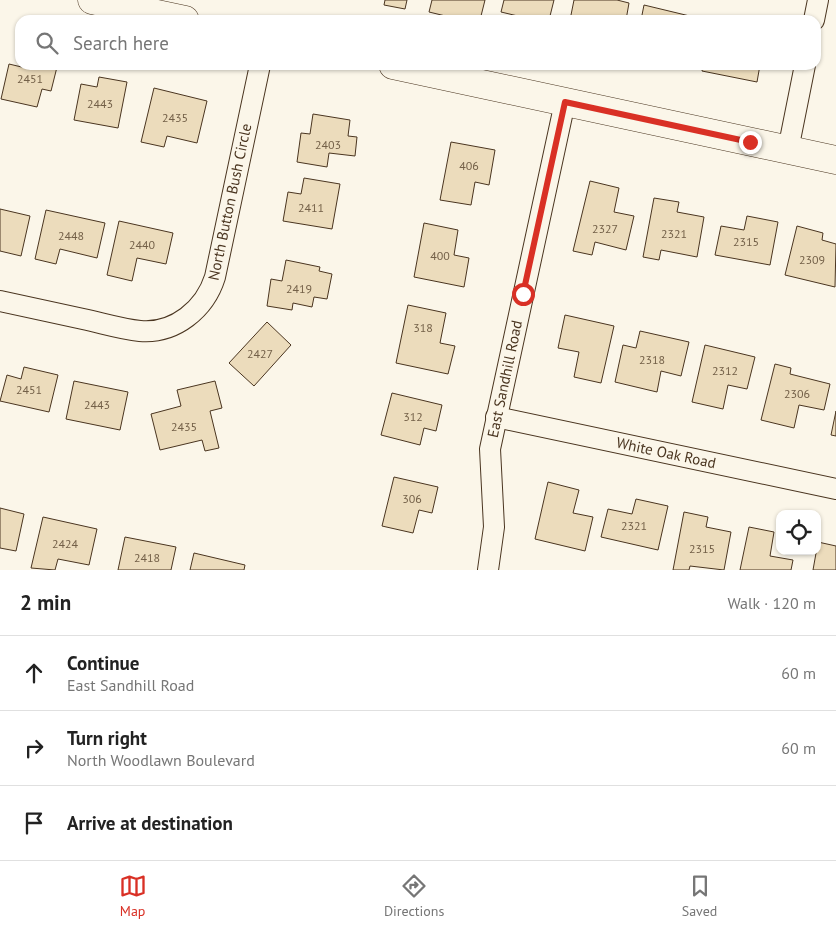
<!DOCTYPE html>
<html lang="en">
<head>
<meta charset="utf-8">
<style>
	body { margin:0; font-family:"PT Sans",sans-serif; background:#f2f2f2; color:#222 }
	.controls { position:absolute; right:15px; bottom:15px; display:grid; overflow:hidden; border-radius:10px; box-shadow:0 1px 4px #0004 }
	.controls button { width:45px; height:45px; display:grid; place-items:center; padding:0; border:0; border-bottom:1px solid #e0e0e0; background:#fff; color:#222; font:25px sans-serif }
	.stop { position:absolute; width:15px; height:15px; margin:-11px; border:4px solid #d93025; border-radius:50%; background:#fff }
	.stop.end { background:#d93025; border-color:#fff; box-shadow:0 1px 5px #0008 }
	.list { margin:0; padding:0; list-style:none }
	h2 { display:flex; justify-content:space-between; align-items:center; height:65px; margin:0; padding:0 20px; font-size:21px }
	h2 small { font-size:16px; font-weight:400; color:#767676 }
	.list li { display:grid; grid-template-columns:32px 1fr auto; gap:15px; align-items:center; box-sizing:border-box; height:75px; padding:0 20px; border-top:1px solid #e0e0e0 }
	.list b { display:block; font-size:19px; white-space:nowrap }
	.list p { margin:0; font-size:16px; white-space:nowrap; color:#767676 }
	.list em { font-size:16px; font-style:normal; color:#767676 }
	.icon { flex:none; width:28px; height:28px; fill:none; stroke:currentColor; stroke-width:2; stroke-linecap:round; stroke-linejoin:round }
	.map { position:relative; flex:none; width:836px; height:570px; overflow:hidden }
	.search { position:absolute; background:#fff; box-shadow:0 1px 4px #0004; left:15px; right:15px; top:15px; height:55px; display:flex; align-items:center; gap:12px; box-sizing:border-box; padding:0 18px; border-radius:15px; color:#767676; font-size:19px }
	.sheet { height:290px; background:#fff }
	nav { display:flex; justify-content:space-around; align-items:center; box-sizing:border-box; height:70px; border-top:1px solid #e0e0e0; background:#fff; font-size:14px; color:#767676 }
	nav a { display:grid; justify-items:center; gap:2px }
	nav .on { color:#d93025 }
	.map>svg:first-child { display:block }
	.building { fill:#ecdcbc; stroke:#4a3520 }
	.lines { fill:none; stroke-linecap:round; stroke-linejoin:round }
	.street-casing { stroke:#4a3520; stroke-width:22 }
	.secondary-casing { stroke:#4a3520; stroke-width:29 }
	.street { stroke:#fbf6e9; stroke-width:20 }
	.secondary { stroke:#fbf6e9; stroke-width:28 }
	.route { stroke:#d93025; stroke-width:6 }
	.labels { text-anchor:middle; stroke-width:4; stroke-linejoin:round; paint-order:stroke }
	.number-label { font-size:12px; fill:#725f47 }
	.street-label { font-size:15px; fill:#4a3520; stroke:#fbf6e9 }
</style>
</head>
<body>
<div class="map">
<svg width="836" height="570" viewBox="0 0 836 570">
	<rect width="100%" height="100%" fill="#fbf6e9"/>
	<g class="building">
		<path d="M385 0H407L405 9 384 5Z"/>
		<path d="M432 0H485L480 20H462L429 12Z"/>
		<path d="M504 0H554L549 20H521L522 17 501 12Z"/>
		<path d="M574 0H617L629 3 626 20H570Z"/>
		<path d="M644 5 698 18V20H641Z"/>
		<path d="M9 64 30 69 31 65 57 67 51 91 42 89 37 107 1 99Z"/>
		<path d="M703 65H760L757 82 702 71Z"/>
		<path d="M99 77 127 82 118 128 74 120 81 84 97 87Z"/>
		<path d="M154 88 207 101 197 143 167 136 164 147 141 142Z"/>
		<path d="M313 114 350 120 348 136 357 137 355 156 329 153 327 167 297 162 301 133 310 134Z"/>
		<path d="M451 142 495 150 489 185 475 182 471 205 440 200Z"/>
		<path d="M304 178 340 184 332 229 283 221 288 192 301 194Z"/>
		<path d="M590 181 619 188 614 212 634 216 626 250 595 242 592 255 573 251Z"/>
		<path d="M654 198 679 202 677 212 704 217 697 257 661 250 659 260 643 257Z"/>
		<path d="M0 209 30 216 21 256 0 251Z"/>
		<path d="M46 210 105 223 97 258 60 249 56 264 35 259Z"/>
		<path d="M747 216 778 222 770 265 715 255 721 226 744 230Z"/>
		<path d="M119 221 173 233 166 264 137 258 132 281 107 275Z"/>
		<path d="M424 223 458 230 454 255 469 258 464 287 414 277Z"/>
		<path d="M797 226 823 233 822 240 836 244 835 287 785 275Z"/>
		<path d="M286 260 320 267 319 271 332 274 327 299 314 297 312 307 293 303 292 310 267 306 271 279 282 281Z"/>
		<path d="M408 305 446 313 440 343 455 346 448 374 396 363Z"/>
		<path d="M565 315 614 326 601 383 574 377 579 352 558 348Z"/>
		<path d="M267 322 291 345 254 386 229 363Z"/>
		<path d="M640 331 689 342 681 376 661 371 657 392 615 382 623 345 636 348Z"/>
		<path d="M705 345 755 357 747 389 728 385 723 409 692 402Z"/>
		<path d="M775 364 791 368 790 374 830 384 824 410 799 405 794 428 761 420Z"/>
		<path d="M24 367 58 375 49 412 0 401 7 375 21 379Z"/>
		<path d="M74 381 128 392 120 430 66 419Z"/>
		<path d="M215 381 222 408 210 411 219 448 205 451 202 440 160 450 151 414 181 406 177 390Z"/>
		<path d="M392 393 442 405 436 431 424 428 420 445 381 435Z"/>
		<path d="M836 411V436L831 435Z"/>
		<path d="M394 477 438 487 432 513 419 510 413 533 382 526Z"/>
		<path d="M548 482 579 490 573 513 593 517 585 551 535 539Z"/>
		<path d="M636 499 668 506 658 550 601 537 608 509 632 514Z"/>
		<path d="M0 508 24 514 16 551 0 548Z"/>
		<path d="M684 512 708 517 706 527 731 532 724 570 690 566 689 570H673Z"/>
		<path d="M43 517 97 529 89 565 58 559 55 570 31 568Z"/>
		<path d="M749 527 774 532 770 556 793 560 791 570H740Z"/>
		<path d="M125 537 176 547 171 570H118Z"/>
		<path d="M818 542 836 546V570H813Z"/>
		<path d="M194 553 245 565 244 570H190Z"/>
	</g>
	<g class="lines">
		<defs>
			<g id="street">
				<path d="M814 20 818 0"/>
				<path d="M788 150 805 65"/>
				<path d="M0 301C28 307 55 313 83 319 102 323 121 329 140 331 175 334 205 309 215 277L260 65"/>
				<path d="M496 417 836 489"/>
				<path d="M488 570 494 527 490 449 565 102"/>
			</g>
			<g id="secondary">
				<path d="M92 0 185 20"/>
				<path d="M393 65 836 160"/>
			</g>
		</defs>
		<use href="#street" class="street-casing"/>
		<use href="#secondary" class="secondary-casing"/>
		<use href="#street" class="street"/>
		<use href="#secondary" class="secondary"/>
	</g>
	<g class="lines">
		<path class="route" d="M523 294 565 102 750 142"/>
	</g>
	<g class="labels">
		<g class="number-label">
			<text x="30" y="83">2451</text>
			<text x="100" y="108">2443</text>
			<text x="175" y="122">2435</text>
			<text x="328" y="149">2403</text>
			<text x="469" y="170">406</text>
			<text x="311" y="212">2411</text>
			<text x="605" y="233">2327</text>
			<text x="674" y="238">2321</text>
			<text x="71" y="240">2448</text>
			<text x="746" y="246">2315</text>
			<text x="142" y="249">2440</text>
			<text x="440" y="260">400</text>
			<text x="812" y="264">2309</text>
			<text x="299" y="293">2419</text>
			<text x="423" y="332">318</text>
			<text x="260" y="358">2427</text>
			<text x="652" y="364">2318</text>
			<text x="725" y="375">2312</text>
			<text x="29" y="394">2451</text>
			<text x="797" y="398">2306</text>
			<text x="97" y="409">2443</text>
			<text x="413" y="421">312</text>
			<text x="184" y="431">2435</text>
			<text x="412" y="503">306</text>
			<text x="634" y="530">2321</text>
			<text x="65" y="548">2424</text>
			<text x="702" y="553">2315</text>
			<text x="147" y="562">2418</text>
		</g>
		<g class="street-label">
			<text transform="translate(230 202) rotate(-78)" y="5">North Button Bush Circle</text>
			<text transform="translate(505 379) rotate(-78)" y="5">East Sandhill Road</text>
			<text transform="translate(666 453) rotate(12)" y="5">White Oak Road</text>
		</g>
	</g>
</svg>
<div class="controls">
<button><svg class="icon" aria-label="locate" viewBox="0 0 24 24"><circle cx="12" cy="12" r="6"/><path d="M12 2v4M12 18v4M2 12h4M18 12h4"/></svg></button>
</div>
<div class="stop" style="left:523px;top:294px"></div>
<div class="stop end" style="left:750px;top:142px"></div>
<div class="search"><svg class="icon" aria-label="search" viewBox="0 0 24 24"><circle cx="10" cy="10" r="6"/><path d="M15 15l6 6"/></svg>Search here</div>
</div>
<section class="sheet">
<h2>2 min<small>Walk · 120 m</small></h2>
<ul class="list">
<li><svg class="icon" aria-label="ahead" viewBox="0 0 24 24"><path d="M12 20V5M6 11l6-6 6 6"/></svg><div><b>Continue</b><p>East Sandhill Road</p></div><em>60 m</em></li>
<li><svg class="icon" aria-label="right" viewBox="0 0 24 24"><path d="M7 20v-9h11M14 6l5 5-5 5"/></svg><div><b>Turn right</b><p>North Woodlawn Boulevard</p></div><em>60 m</em></li>
<li><svg class="icon" aria-label="arrive" viewBox="0 0 24 24"><path d="M6 21V4h12l-3 4 3 4H6"/></svg><div><b>Arrive at destination</b></div></li>
</ul>
</section>
<nav>
<a class="on"><svg class="icon" aria-label="map" viewBox="0 0 24 24"><path d="M3 6l6-2 6 2 6-2v14l-6 2-6-2-6 2zM9 4v14M15 6v14"/></svg>Map</a>
<a><svg class="icon" aria-label="directions" viewBox="0 0 24 24"><path d="M12 3l9 9-9 9-9-9zM9 14v-3h6M13 9l2 2-2 2"/></svg>Directions</a>
<a><svg class="icon" aria-label="saved" viewBox="0 0 24 24"><path d="M7 4h10v16l-5-4-5 4z"/></svg>Saved</a>
</nav>
</body>
</html>
